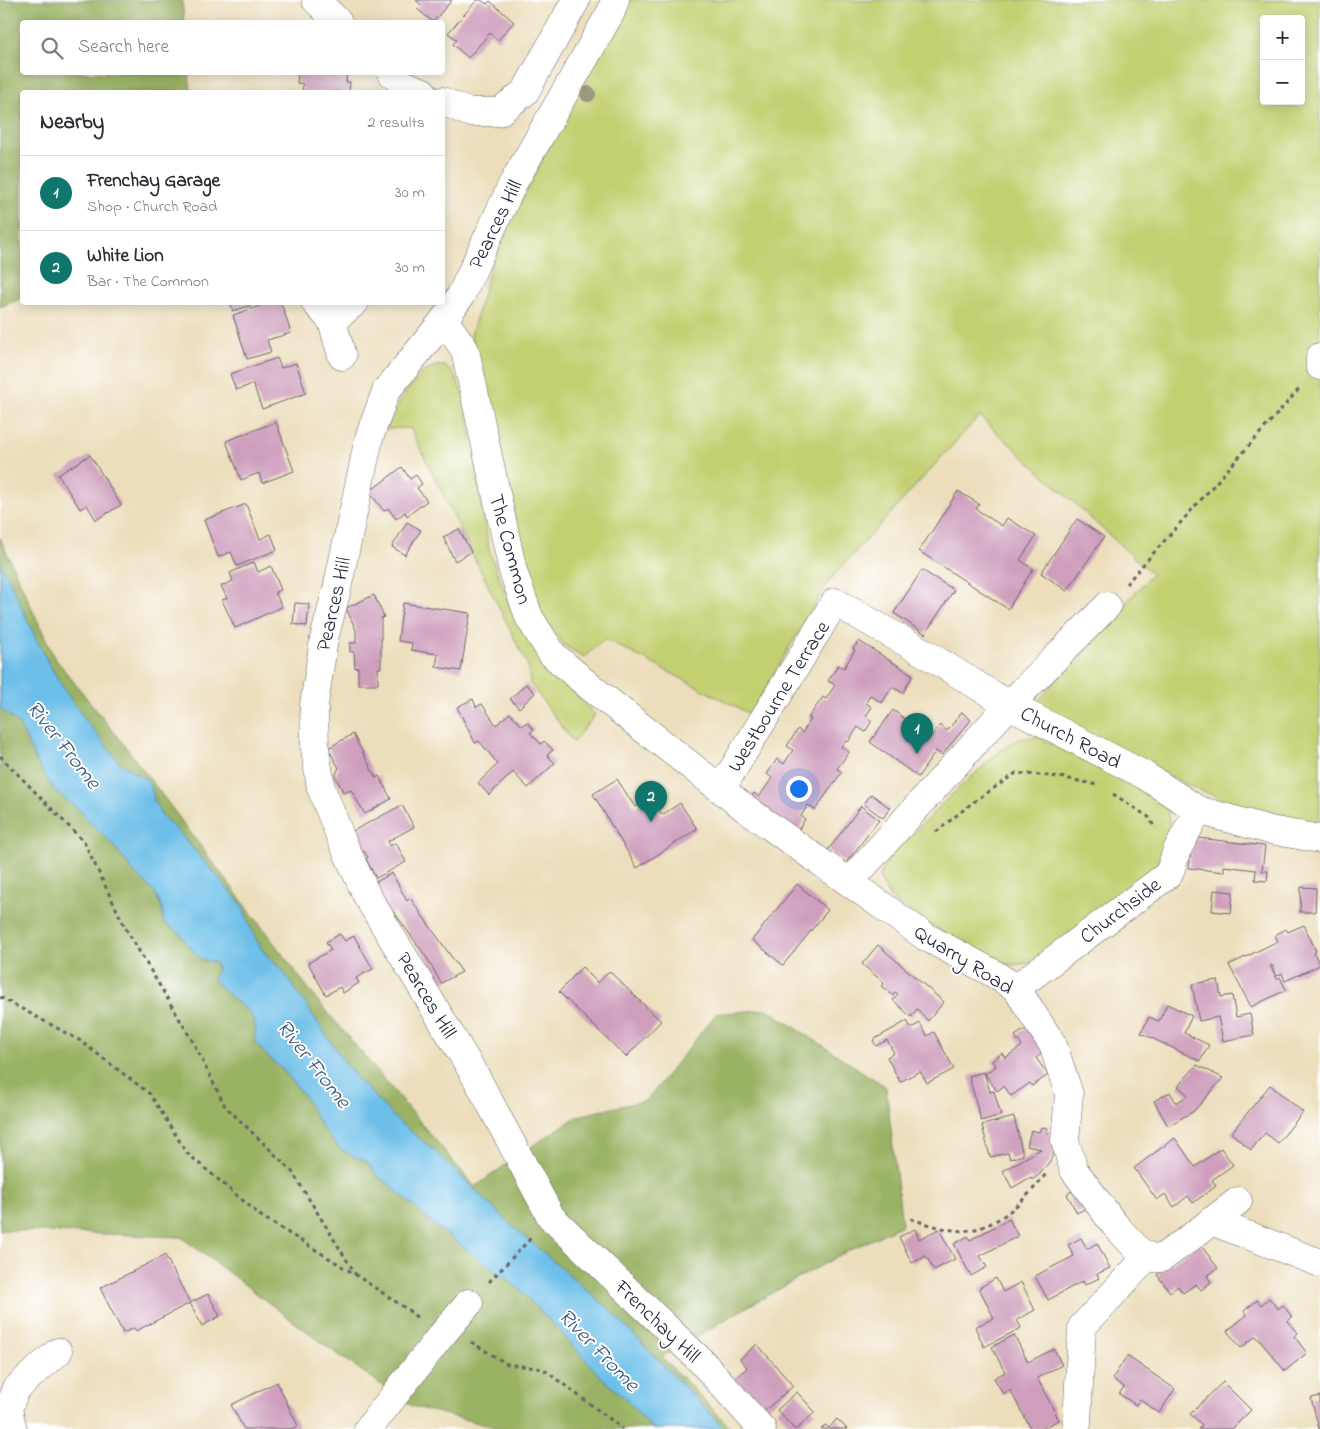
<!DOCTYPE html>
<html lang="en">
<head>
<meta charset="utf-8">
<style>
	body { margin:0; font-family:"Indie Flower",sans-serif; background:#f7f7f7; color:#2b2b33 }
	.controls { position:absolute; right:15px; top:15px; display:grid; overflow:hidden; border-radius:5px; box-shadow:0 2px 12px #0003 }
	.controls button { width:45px; height:45px; display:grid; place-items:center; padding:0; border:0; border-bottom:1px solid #e1e1e2; background:#fff; color:#2b2b33; font:25px sans-serif }
	.you { position:absolute; left:798px; top:788px; width:18px; height:18px; margin:-12px; border:4px solid #fff; border-radius:50%; background:#1a73e8; box-shadow:0 0 0 8px #1a73e833 }
	.badge { display:grid; place-items:center; width:32px; height:32px; border-radius:50%; background:#0f766e; color:#fff; font-size:16px; font-weight:700 }
	.pin { position:absolute; translate:-50% -41px; filter:drop-shadow(0 1px 2px #0008) }
	.pin::after { content:''; position:absolute; top:26px; width:18px; height:15px; background:inherit; clip-path:polygon(0 0,100% 0,50% 100%) }
	.list { margin:0; padding:0; list-style:none }
	h2 { display:flex; justify-content:space-between; align-items:center; height:65px; margin:0; padding:0 20px; font-size:21px }
	h2 small { font-size:16px; font-weight:400; color:#7c7c81 }
	.list li { display:grid; grid-template-columns:32px 1fr auto; gap:15px; align-items:center; box-sizing:border-box; height:75px; padding:0 20px; border-top:1px solid #e1e1e2 }
	.list b { display:block; font-size:19px; white-space:nowrap }
	.list p { margin:0; font-size:16px; white-space:nowrap; color:#7c7c81 }
	.list em { font-size:16px; font-style:normal; color:#7c7c81 }
	.icon { flex:none; width:28px; height:28px; fill:none; stroke:currentColor; stroke-width:2; stroke-linecap:round; stroke-linejoin:round }
	.map { position:relative; flex:none; width:1320px; height:1429px; overflow:hidden }
	.search { position:absolute; background:#fff; box-shadow:0 2px 12px #0003; left:20px; top:20px; width:425px; height:55px; display:flex; align-items:center; gap:12px; box-sizing:border-box; padding:0 18px; border-radius:5px; color:#7c7c81; font-size:19px }
	.panel { position:absolute; background:#fff; box-shadow:0 2px 12px #0003; left:20px; top:90px; width:425px; height:215px; border-radius:5px }
	.map>svg:first-child { display:block }
	.green { fill:#c3d072; stroke:#727956; fill-rule:evenodd }
	.forest { fill:#9ab264; stroke:#5e6a50 }
	.water { fill:#6dbfe9; stroke:#487092 }
	.building { fill:#ce9ebc }
	.lines { fill:none; stroke-linecap:round; stroke-linejoin:round }
	.minor-casing { stroke:#696468; stroke-width:29 }
	.path { stroke:#696468; stroke-width:3; stroke-dasharray:4 4; stroke-linecap:butt }
	.minor { stroke:#fff; stroke-width:28 }
	.tree { fill:#9c987f }
	.labels { text-anchor:middle; stroke-width:4; stroke-linejoin:round; paint-order:stroke }
	.street-label { font-size:21px; fill:#22223b; stroke:#fff }
	.water-label { font-size:22px; font-style:italic; fill:#3c5978; stroke:#fff }
</style>
</head>
<body>
<div class="map">
<svg width="1320" height="1429" viewBox="0 0 1320 1429">
	<rect width="100%" height="100%" fill="#fff"/>
	<filter id="ink" filterUnits="userSpaceOnUse"><feTurbulence type="fractalNoise" baseFrequency=".02" numOctaves="2"/><feDisplacementMap in="SourceGraphic" scale="10" xChannelSelector="R" yChannelSelector="G"/><feConvolveMatrix kernelMatrix="1 2 1 2 8 2 1 2 1" color-interpolation-filters="sRGB"/></filter>
	<filter id="wash" filterUnits="userSpaceOnUse"><feTurbulence type="fractalNoise" baseFrequency=".0096" numOctaves="4" result="noise"/><feDisplacementMap in="SourceGraphic" scale="20" xChannelSelector="R" yChannelSelector="G"/><feGaussianBlur stdDeviation="1.12" result="paint"/><feColorMatrix in="noise" values="0 0 0 0 0 0 0 0 0 0 0 0 0 0 0 0 0 1.4 0 .05"/><feComposite in="paint" operator="in"/></filter>
	<g filter="url(#wash)">
		<rect width="100%" height="100%" fill="#ecdebb"/>
		<g class="green">
			<path d="M624 0H1319L1320 1V822L1250 809 1189 786 1035 704 1152 574 979 416 828 582 750 714 605 639 584 657 564 645 536 609 471 336 494 254ZM1264 19H1301V101H1264Z"/>
			<path d="M435 366H445L455 375 465 400 489 550 509 603 545 662 595 715 573 742 530 683 528 666 410 428 383 429 405 393 422 373Z"/>
			<path d="M1039 737 1148 794 1167 808 1170 828 1166 852 1142 879 1029 963 1013 965 987 961 890 898 879 877 890 856 948 798 1001 750 1019 739Z"/>
		</g>
		<g class="forest">
			<path d="M0 0H182L184 22H22V72L189 73 191 92H22V298L0 307Z"/>
			<path d="M0 538 54 657 128 750 317 1000 475 1187 529 1148 578 1116 647 1100 716 1014 767 1009 886 1087 902 1225 840 1255 747 1307 662 1357 732 1429H502L412 1406 329 1348 181 1237 0 1230Z"/>
		</g>
		<path class="water" d="M0 563C19 597 32 635 52 669 70 702 95 732 119 762L130 770 147 780 153 792 154 800 161 815 178 831 242 905 254 936 265 954 283 971 345 1063 360 1082 400 1123 435 1151 510 1224 608 1308 725 1429H652L628 1401 601 1377 560 1331 517 1287 434 1225 389 1184 379 1177 366 1161 353 1156 339 1148 323 1129 304 1096 284 1071 265 1054 254 1041 256 1029 251 1014 225 992 213 979 217 969 216 963 201 959 192 950 179 932 164 923 162 908 155 893 134 872 114 846 95 827 78 809 55 791 36 761 19 724 0 708Z"/>
		<g id="blocks">
			<g class="building">
				<path d="M416 0H452L433 22 417 9 421 5Z"/>
				<path d="M477 0H481L487 4 490 1 514 22 498 40 490 33 468 58 453 44 457 40 448 33Z"/>
				<path d="M298 72H347L346 82H350L349 92H302L303 84 297 83Z"/>
				<path d="M230 302H259V303L233 311Z"/>
				<path d="M272 302H281L291 333 267 340 271 352 247 359 233 315Z"/>
				<path d="M277 358 281 368 296 363 306 393 262 409 253 384 236 390 230 374Z"/>
				<path d="M276 422 294 471 262 483 259 473 241 480 226 441Z"/>
				<path d="M90 455 121 505 96 520 87 505 80 509 58 475Z"/>
				<path d="M402 467 410 479 416 475 422 484 417 488 427 501 407 516 405 512 396 519 388 508 384 511 369 492Z"/>
				<path d="M958 491 979 504 976 509 1002 526 1007 518 1036 536 1020 560 1033 569 1008 609 919 551Z"/>
				<path d="M246 504 260 539 271 534 277 550 237 566 231 552 218 557 204 520Z"/>
				<path d="M1077 519 1104 537 1067 591 1041 573Z"/>
				<path d="M407 522 421 530 405 555 392 547Z"/>
				<path d="M459 529 471 552 455 561 443 537Z"/>
				<path d="M254 562 258 572 271 566 281 590 275 592 282 607 235 628 222 600 227 598 221 586 233 581 230 573Z"/>
				<path d="M922 570 954 590 925 634 894 613Z"/>
				<path d="M374 595 384 617 381 618V668H378V684H358V667L355 668 354 652H350V643H356V630L346 608Z"/>
				<path d="M295 603 309 604 307 626 293 624Z"/>
				<path d="M403 603 470 613 461 671 436 667 438 654 411 650 412 643 398 641Z"/>
				<path d="M859 641 913 675 903 693 892 687 882 703 870 695 866 703 872 707 866 716 872 721 865 732 858 727 848 742 846 741 841 747 849 752 837 769 842 772 815 810 808 805 801 816 805 819 797 832 750 799 754 793 759 797 772 778 767 774 777 759 784 764 787 759 793 750 787 746 798 729 802 733 811 719 808 718 823 697 826 699 835 685 828 681 838 665 844 668 855 650 853 649Z"/>
				<path d="M526 684 535 693 519 708 510 699Z"/>
				<path d="M473 699 476 707 482 704 496 725 510 713 522 726 527 722 534 730 530 733 541 744 544 741 553 750 547 755 555 763 528 788 513 772 489 795 478 783 498 764 479 741 475 743 457 707Z"/>
				<path d="M893 710 930 738 940 725 947 731 962 712 971 720 942 755 936 751 918 777 870 742Z"/>
				<path d="M353 734 376 778 379 776 391 799 365 814 351 790 344 793 335 776 339 768 328 748Z"/>
				<path d="M617 779 635 807 644 802 656 805 662 815 680 803 697 829 637 868 593 794Z"/>
				<path d="M871 794 890 808 883 818 864 804Z"/>
				<path d="M402 805 414 827 388 841 390 846 396 843 406 862 376 878 366 859 368 857 364 851 362 853 351 832Z"/>
				<path d="M861 806 879 820 846 863 828 850Z"/>
				<path d="M1199 838 1265 846 1262 871H1268L1267 881 1255 880 1256 870 1224 866V872L1189 868 1192 841Z"/>
				<path d="M392 873 407 901 410 898 462 972 441 983 427 958 394 912 385 917 369 886Z"/>
				<path d="M797 884 828 910 783 965 752 940Z"/>
				<path d="M1301 887 1316 888 1315 912H1300Z"/>
				<path d="M1214 890 1233 892 1231 913 1212 911Z"/>
				<path d="M1304 925 1316 951 1314 953 1320 965 1285 981 1282 973 1277 976 1272 965 1270 966 1277 979 1280 977 1286 990 1251 1007 1229 965 1278 941 1275 935 1286 929 1288 932Z"/>
				<path d="M340 934 345 941 354 936 373 969 356 978 359 983 343 993 340 987 326 995 308 963 331 950 326 942Z"/>
				<path d="M878 945 944 1002 928 1021 917 1009 911 1017 893 1000 898 994 895 992 893 996 881 986 884 983 862 964Z"/>
				<path d="M582 967 598 983 609 971 661 1021 626 1057 559 992Z"/>
				<path d="M1218 980 1221 997 1232 995 1236 1017 1250 1014 1254 1035 1223 1041 1218 1017 1199 1021 1192 984Z"/>
				<path d="M1167 1004 1192 1016 1184 1033 1209 1045 1200 1061 1141 1033 1149 1017 1159 1021Z"/>
				<path d="M907 1021 911 1028 920 1023 927 1036 934 1032 954 1069 927 1083 920 1071 900 1082 887 1057 894 1053 887 1040 876 1046 873 1040Z"/>
				<path d="M1029 1027 1045 1051 1036 1058 1048 1075 1032 1086 1030 1083 1011 1096 1004 1086 997 1091 985 1074 996 1066 992 1061 1002 1053 1005 1058 1022 1046 1015 1036Z"/>
				<path d="M1197 1065 1223 1078 1194 1111 1168 1126 1154 1101 1170 1092 1176 1103 1188 1095 1178 1086Z"/>
				<path d="M984 1072 990 1092 994 1091 1001 1115 981 1121 969 1076Z"/>
				<path d="M1270 1085 1303 1112 1278 1143 1265 1133 1251 1150 1231 1133Z"/>
				<path d="M1014 1117 1023 1155 1010 1159 1008 1153 990 1157 982 1125Z"/>
				<path d="M1041 1127 1048 1128 1047 1133 1059 1135 1054 1152 1050 1161 1040 1174 1032 1180 1031 1177 1012 1188 1003 1171 1041 1149 1027 1146 1031 1130 1039 1132Z"/>
				<path d="M1175 1138 1195 1167 1221 1148 1233 1165 1212 1180 1216 1186 1193 1203 1188 1196 1174 1207 1165 1194 1157 1200 1134 1168Z"/>
				<path d="M1077 1188 1088 1207 1077 1213 1067 1194Z"/>
				<path d="M1009 1219 1018 1236 980 1256 987 1267 971 1276 954 1244 968 1236 970 1240Z"/>
				<path d="M915 1229 919 1239 939 1229 955 1259 934 1270 926 1256 912 1263 899 1237Z"/>
				<path d="M1081 1238 1087 1249 1097 1243 1110 1268 1097 1274 1099 1278 1085 1285 1083 1281 1048 1300 1035 1276 1074 1256 1068 1245Z"/>
				<path d="M1199 1243 1218 1268 1207 1276 1211 1282 1201 1290 1196 1284 1183 1293 1178 1286 1170 1292 1157 1275Z"/>
				<path d="M165 1255 190 1303 136 1331 134 1328 123 1333 100 1288Z"/>
				<path d="M996 1278 1003 1292 1021 1282 1035 1310 1017 1320 1021 1328 984 1347 975 1327 994 1318 979 1288Z"/>
				<path d="M208 1294 220 1316 202 1326 190 1303Z"/>
				<path d="M1269 1298 1278 1309 1283 1305 1292 1317 1288 1321 1298 1333 1294 1336 1307 1353 1285 1371 1256 1336 1241 1348 1227 1331 1247 1315 1244 1311 1257 1300 1261 1305Z"/>
				<path d="M1014 1335 1028 1362 1054 1349 1062 1365 1037 1378 1059 1420 1041 1429H1031L1010 1390 1003 1394 994 1378 1005 1372 992 1347Z"/>
				<path d="M757 1344 793 1386 763 1412 734 1379 747 1368 740 1359Z"/>
				<path d="M1127 1356 1175 1389 1159 1413 1140 1399 1136 1405 1119 1394 1124 1387 1112 1379Z"/>
				<path d="M277 1382 298 1426 291 1429H244L231 1405Z"/>
				<path d="M1223 1382 1251 1410 1232 1429H1198L1202 1425 1190 1414Z"/>
				<path d="M797 1392 815 1412 797 1429H794L777 1410Z"/>
				<path d="M1320 1396V1429H1319L1311 1398Z"/>
				<path d="M837 1419 847 1429H821L826 1425 829 1428Z"/>
			</g>
		</g>
	</g>
	<g filter="url(#ink)">
		<use href="#blocks" fill-opacity="0" stroke="#696468" stroke-width="1"/>
		<g class="lines">
			<defs>
				<g id="minor">
					<path d="M316 0 338 22"/>
					<path d="M615 0 611 12 513 183 461 295 444 320 386 391 369 438 337 589 324 639 314 705 315 749 321 788 342 841 367 896 476 1077 551 1217 700 1360 762 1429"/>
					<path d="M391 72 403 84 423 92"/>
					<path d="M442 101 468 112H499L525 92 576 0"/>
					<path d="M315 302 332 321 342 356"/>
					<path d="M444 320 465 350 513 571 529 617 552 654 589 686 746 809 926 937 991 972 1016 988 1053 1045 1069 1094 1065 1141 1074 1170 1114 1224 1140 1252 1152 1258H1162L1187 1240 1238 1201"/>
					<path d="M332 321 355 302"/>
					<path d="M1320 357V366"/>
					<path d="M721 789 835 602 923 652 1009 705 1144 775 1198 810 1270 830 1320 839"/>
					<path d="M849 882 1009 705 1107 606"/>
					<path d="M1016 988 1169 874 1177 850 1198 810"/>
					<path d="M1211 1221 1320 1263"/>
					<path d="M1077 1423 1082 1327 1148 1256"/>
					<path d="M13 1429 8 1410 15 1390 30 1376 58 1352"/>
					<path d="M368 1429 440 1337 469 1303"/>
				</g>
			</defs>
			<use href="#minor" class="minor-casing"/>
			<g class="path">
				<path d="M1126 584 1301 387"/>
				<path d="M0 756 84 842 126 929 192 1040 225 1106 291 1170 356 1275"/>
				<path d="M1113 794 1150 818 1155 829"/>
				<path d="M936 832 972 803 1016 773 1060 777 1097 785"/>
				<path d="M0 997 79 1040 150 1094 187 1153 261 1216 356 1275 408 1310 419 1319"/>
				<path d="M911 1219C924 1223 939 1228 953 1230 991 1236 1024 1201 1046 1174"/>
				<path d="M489 1282 531 1238"/>
				<path d="M471 1342 507 1364 543 1369 618 1425 622 1429"/>
			</g>
			<use href="#minor" class="minor"/>
		</g>
		<circle class="tree" cx="588" cy="94" r="8"/>
	</g>
	<g class="labels">
		<g class="street-label">
			<text transform="translate(495 224) rotate(-64)" y="7">Pearces Hill</text>
			<text transform="translate(511 549) rotate(75)" y="7">The Common</text>
			<text transform="translate(333 604) rotate(-77)" y="7">Pearces Hill</text>
			<text transform="translate(778 696) rotate(-58)" y="7">Westbourne Terrace</text>
			<text transform="translate(1071 737) rotate(28)" y="7">Church Road</text>
			<text transform="translate(1120 910) rotate(-37)" y="7">Churchside</text>
			<text transform="translate(964 959) rotate(32)" y="7">Quarry Road</text>
			<text transform="translate(427 995) rotate(59)" y="7">Pearces Hill</text>
			<text transform="translate(658 1321) rotate(44)" y="7">Frenchay Hill</text>
		</g>
		<g class="water-label">
			<text transform="translate(65 744) rotate(52)" y="8">River Frome</text>
			<text transform="translate(315 1063) rotate(52)" y="8">River Frome</text>
			<text transform="translate(600 1349) rotate(46)" y="8">River Frome</text>
		</g>
	</g>
</svg>
<div class="controls">
<button>+</button>
<button>−</button>
</div>
<div class="you"></div>
<div class="pin badge" style="left:917px;top:754px">1</div>
<div class="pin badge" style="left:651px;top:822px">2</div>
<div class="search"><svg class="icon" aria-label="search" viewBox="0 0 24 24"><circle cx="10" cy="10" r="6"/><path d="M15 15l6 6"/></svg>Search here</div>
<section class="panel">
<h2>Nearby<small>2 results</small></h2>
<ul class="list">
<li><span class="badge">1</span><div><b>Frenchay Garage</b><p>Shop · Church Road</p></div><em>30 m</em></li>
<li><span class="badge">2</span><div><b>White Lion</b><p>Bar · The Common</p></div><em>30 m</em></li>
</ul>
</section>
</div>
</body>
</html>
